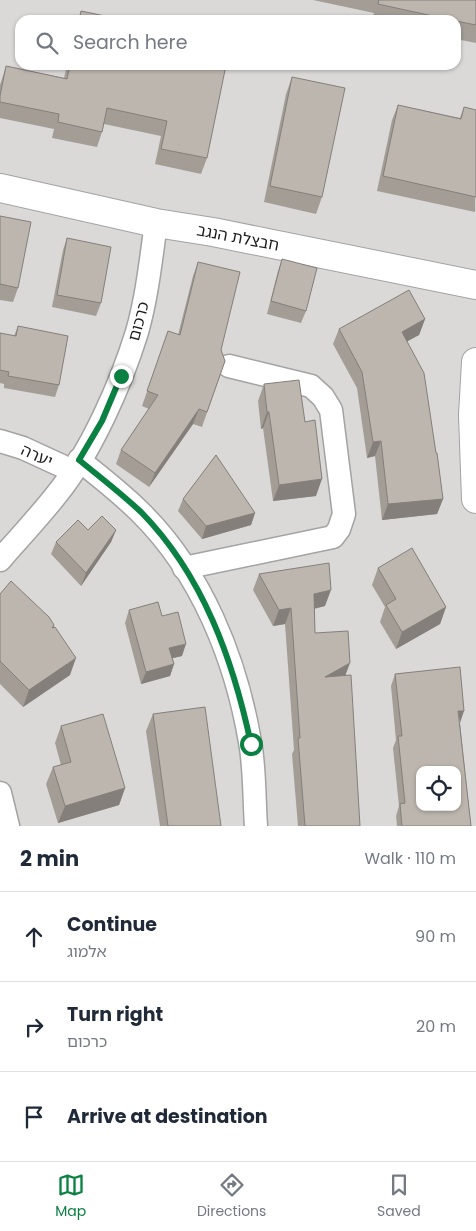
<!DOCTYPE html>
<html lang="en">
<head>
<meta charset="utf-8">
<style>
	body { margin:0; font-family:Poppins,"Noto Sans Hebrew",sans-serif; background:#f2f2f3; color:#1f2937 }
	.controls { position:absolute; right:15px; bottom:15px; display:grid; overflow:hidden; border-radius:10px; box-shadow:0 1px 4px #0004 }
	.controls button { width:45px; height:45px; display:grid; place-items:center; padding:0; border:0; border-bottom:1px solid #e0e1e3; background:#fff; color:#1f2937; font:25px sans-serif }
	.stop { position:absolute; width:15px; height:15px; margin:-11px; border:4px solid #0b8043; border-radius:50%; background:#fff }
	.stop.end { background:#0b8043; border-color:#fff; box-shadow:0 1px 5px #0008 }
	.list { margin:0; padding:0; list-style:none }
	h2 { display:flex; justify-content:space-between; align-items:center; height:65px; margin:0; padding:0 20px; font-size:21px }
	h2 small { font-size:16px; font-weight:400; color:#747a83 }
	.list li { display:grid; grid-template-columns:32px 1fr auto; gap:15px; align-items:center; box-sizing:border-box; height:90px; padding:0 20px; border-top:1px solid #e0e1e3 }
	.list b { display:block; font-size:19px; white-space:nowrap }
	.list p { margin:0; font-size:16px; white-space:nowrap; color:#747a83 }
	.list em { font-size:16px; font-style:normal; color:#747a83 }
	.icon { flex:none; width:28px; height:28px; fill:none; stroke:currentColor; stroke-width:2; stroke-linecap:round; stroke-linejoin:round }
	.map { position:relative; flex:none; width:476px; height:826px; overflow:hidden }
	.search { position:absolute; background:#fff; box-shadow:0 1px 4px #0004; left:15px; right:15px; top:15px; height:55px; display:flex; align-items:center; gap:12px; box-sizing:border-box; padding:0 18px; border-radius:15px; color:#747a83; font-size:19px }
	.sheet { height:335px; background:#fff }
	nav { display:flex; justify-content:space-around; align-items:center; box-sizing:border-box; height:70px; border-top:1px solid #e0e1e3; background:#fff; font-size:14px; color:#747a83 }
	nav a { display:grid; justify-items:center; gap:2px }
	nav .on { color:#0b8043 }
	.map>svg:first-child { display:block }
	.residential { fill:#dad9d8; fill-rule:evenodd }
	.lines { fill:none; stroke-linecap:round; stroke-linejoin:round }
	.minor-casing { stroke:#a3a3a3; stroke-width:25 }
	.tertiary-casing { stroke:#a3a3a3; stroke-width:30 }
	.minor { stroke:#fff; stroke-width:22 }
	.tertiary { stroke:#fff; stroke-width:28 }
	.wall { fill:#a39d96 }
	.shaded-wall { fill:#847f7a }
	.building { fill:#bdb6ae; stroke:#847f7a; fill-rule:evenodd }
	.route { stroke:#0b8043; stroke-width:6 }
	.labels { text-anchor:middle; stroke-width:4; stroke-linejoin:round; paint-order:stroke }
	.street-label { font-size:16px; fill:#1c1c1c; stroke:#fff }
</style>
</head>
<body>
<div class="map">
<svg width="476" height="826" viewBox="0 0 476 826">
	<rect width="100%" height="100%" fill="#edeae1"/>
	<path class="residential" d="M0 0H476V826H0ZM20 20H456V65H20ZM420 770H457V807H420Z"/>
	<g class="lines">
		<defs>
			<g id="minor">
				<path d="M0 441 23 448 73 471"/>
				<path d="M79 460C100 477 121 493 140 512 201 572 236 659 250 742 255 769 254 799 256 826"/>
				<path d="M0 560C19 538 39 517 57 494 91 452 121 384 137 332 147 297 151 259 156 223"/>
				<path d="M184 568 333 537 339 529 344 514 331 410 323 397 311 386 229 366"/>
				<path d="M0 793 8 826"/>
			</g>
			<g id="tertiary">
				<path d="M0 188 156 223 213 232 476 285"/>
				<path d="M476 362 473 415 476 499"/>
			</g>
		</defs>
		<use href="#minor" class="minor-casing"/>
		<use href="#tertiary" class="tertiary-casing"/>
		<use href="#minor" class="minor"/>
		<use href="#tertiary" class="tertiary"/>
	</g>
	<g class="wall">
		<path d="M313 0H476V43L456 39V20H372L374 13Z"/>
		<path d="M67 65H203L207 158 201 174 155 164 161 136 104 124 102 132 97 147 52 138 54 129 0 118V85L6 66 64 78Z"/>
		<path d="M292 77 322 197 316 214 264 202 286 94Z"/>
		<path d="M398 105 460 118 464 107 476 110 475 212 377 191 392 120Z"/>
		<path d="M0 216 18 288 13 302 0 300Z"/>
		<path d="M67 238 101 303 96 316 52 307 63 250Z"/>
		<path d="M282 259 306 311 301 323 267 314 278 271Z"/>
		<path d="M198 262 221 350 225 361 202 427 193 424 149 487 116 464 121 450 149 409 142 406 168 331 178 335 193 276Z"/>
		<path d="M425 319 419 335 407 341 443 499 437 514 382 520 375 456 367 458 357 388 333 344 339 329Z"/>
		<path d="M18 326 59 385 55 397 4 388V384L0 383V333L14 336Z"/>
		<path d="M264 384 305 422 316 496 273 501 263 428 261 429 258 401Z"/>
		<path d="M183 499 255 513 251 525 202 539 178 511Z"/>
		<path d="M88 530H116L111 542 81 586 51 554 56 542Z"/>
		<path d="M378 568 446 607 440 624 396 649 380 622 385 607 372 585Z"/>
		<path d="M259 574 325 606 314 609 315 633 346 675 360 826H298L292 754 294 750 285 624 273 626 253 590Z"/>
		<path d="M0 594 54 625V628L70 675 23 707 0 684Z"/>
		<path d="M129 610 162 616 182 656 172 658 174 664 170 676 141 684 125 623Z"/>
		<path d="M395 674 460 723 471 826H397L396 816 399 806 393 748 396 740 391 686Z"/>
		<path d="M153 714 221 826H160L146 731Z"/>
		<path d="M61 726 125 788 119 805 58 823 46 784 53 767 61 765 55 743Z"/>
	</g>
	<g class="shaded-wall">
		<path d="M425 319 419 335 397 347 402 332Z"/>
		<path d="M199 409 193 424 149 487 155 473Z"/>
		<path d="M267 412H269L263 428 261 429Z"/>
		<path d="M381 441 375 456 367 458 373 442Z"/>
		<path d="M322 479 316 496 273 501 279 485Z"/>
		<path d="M443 499 437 514 382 520 388 504Z"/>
		<path d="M255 513 251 525 202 539 206 526Z"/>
		<path d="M116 530 111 542 81 586 86 573Z"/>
		<path d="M331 590 325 606 308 610 314 594Z"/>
		<path d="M446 607 440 624 396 649 402 632Z"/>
		<path d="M291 608 285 624 273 626 279 610Z"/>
		<path d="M186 644 182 656 165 660 169 648Z"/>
		<path d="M76 658 70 675 23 707 29 690Z"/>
		<path d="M350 663 344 679 325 677Z"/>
		<path d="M174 664 170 676 141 684 146 672Z"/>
		<path d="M458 711H464L460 723Z"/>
		<path d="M125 788 119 805 58 823 65 806Z"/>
	</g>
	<g class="building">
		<path d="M379 0H476V25L456 21V20H451L378 4Z"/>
		<path d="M81 11 124 20H79Z"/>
		<path d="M70 65H203L225 70 207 158 161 149 167 121 107 108 102 132 58 122 59 114 0 102V96L6 66 67 79Z"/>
		<path d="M292 77 345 88 322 197 270 186Z"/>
		<path d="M398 105 461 119 464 107 476 110V197L383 176Z"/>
		<path d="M0 216 31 222 18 288 0 284Z"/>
		<path d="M67 238 111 247 101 303 57 295Z"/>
		<path d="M282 259 317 268 306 311 271 301Z"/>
		<path d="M198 262 240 272 221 350 225 361 207 412 199 409 155 473 121 450 158 395 147 391 168 331 180 335Z"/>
		<path d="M409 290 425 319 402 332 424 373 436 453H437L443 499 388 504 381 441 373 442 362 372 339 329Z"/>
		<path d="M18 326 68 336 59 385 8 376 9 372 0 370V333L16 336Z"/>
		<path d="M299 380 305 422 315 420 322 479 279 485 269 412H267L264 384Z"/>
		<path d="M216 455 255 513 206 526 183 499Z"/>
		<path d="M102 516 116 530 86 573 56 542 78 520 88 530Z"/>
		<path d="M412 548 446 607 402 632 386 605 396 599 378 568Z"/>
		<path d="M329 563 331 590 314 594 315 633 348 631 350 663 325 677 351 675 360 826H305L298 738H300L291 608 279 610 259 574Z"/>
		<path d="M11 581 49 617 54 625 52 628 55 627 76 658 29 690 0 661V594Z"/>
		<path d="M158 602 162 616 178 612 186 644 169 648 174 664 146 672 129 610Z"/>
		<path d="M460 667 464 711H458L471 826H402L400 804 405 803 398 736H402L395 674ZM420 770H457V807H420Z"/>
		<path d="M205 707 221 826H168L153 714Z"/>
		<path d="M103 714 125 788 65 806 53 767 71 762 61 726Z"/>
	</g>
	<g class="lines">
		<path class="route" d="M121 376 102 421 79 460C100 477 122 494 141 512 203 575 233 660 251 744"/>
	</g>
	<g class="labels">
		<g class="street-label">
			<text transform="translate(238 237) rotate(11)" y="6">חבצלת הנגב</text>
			<text transform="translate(138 321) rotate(-75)" y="6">כרכום</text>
			<text transform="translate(37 455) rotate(24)" y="6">יערה</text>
		</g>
	</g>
</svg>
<div class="controls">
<button><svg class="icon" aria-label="locate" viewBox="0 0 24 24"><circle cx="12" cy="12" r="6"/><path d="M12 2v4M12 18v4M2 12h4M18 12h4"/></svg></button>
</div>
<div class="stop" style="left:251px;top:744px"></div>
<div class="stop end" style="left:121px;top:376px"></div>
<div class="search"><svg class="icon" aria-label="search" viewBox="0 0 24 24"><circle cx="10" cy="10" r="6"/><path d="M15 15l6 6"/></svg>Search here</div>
</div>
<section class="sheet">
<h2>2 min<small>Walk · 110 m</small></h2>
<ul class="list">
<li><svg class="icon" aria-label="ahead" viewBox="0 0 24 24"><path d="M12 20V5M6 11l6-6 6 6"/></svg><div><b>Continue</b><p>אלמוג</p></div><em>90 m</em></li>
<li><svg class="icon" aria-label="right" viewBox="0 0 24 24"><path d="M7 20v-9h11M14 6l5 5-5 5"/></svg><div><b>Turn right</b><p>כרכום</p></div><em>20 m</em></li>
<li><svg class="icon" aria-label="arrive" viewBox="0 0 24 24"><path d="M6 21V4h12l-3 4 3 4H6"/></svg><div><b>Arrive at destination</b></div></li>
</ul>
</section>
<nav>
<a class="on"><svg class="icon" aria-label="map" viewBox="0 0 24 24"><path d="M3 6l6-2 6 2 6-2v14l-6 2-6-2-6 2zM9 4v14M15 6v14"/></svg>Map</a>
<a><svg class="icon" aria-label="directions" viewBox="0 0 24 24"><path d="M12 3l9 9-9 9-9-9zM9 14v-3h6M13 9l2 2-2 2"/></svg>Directions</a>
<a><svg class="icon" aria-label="saved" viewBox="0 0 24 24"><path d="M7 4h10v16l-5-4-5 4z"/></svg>Saved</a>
</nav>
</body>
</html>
